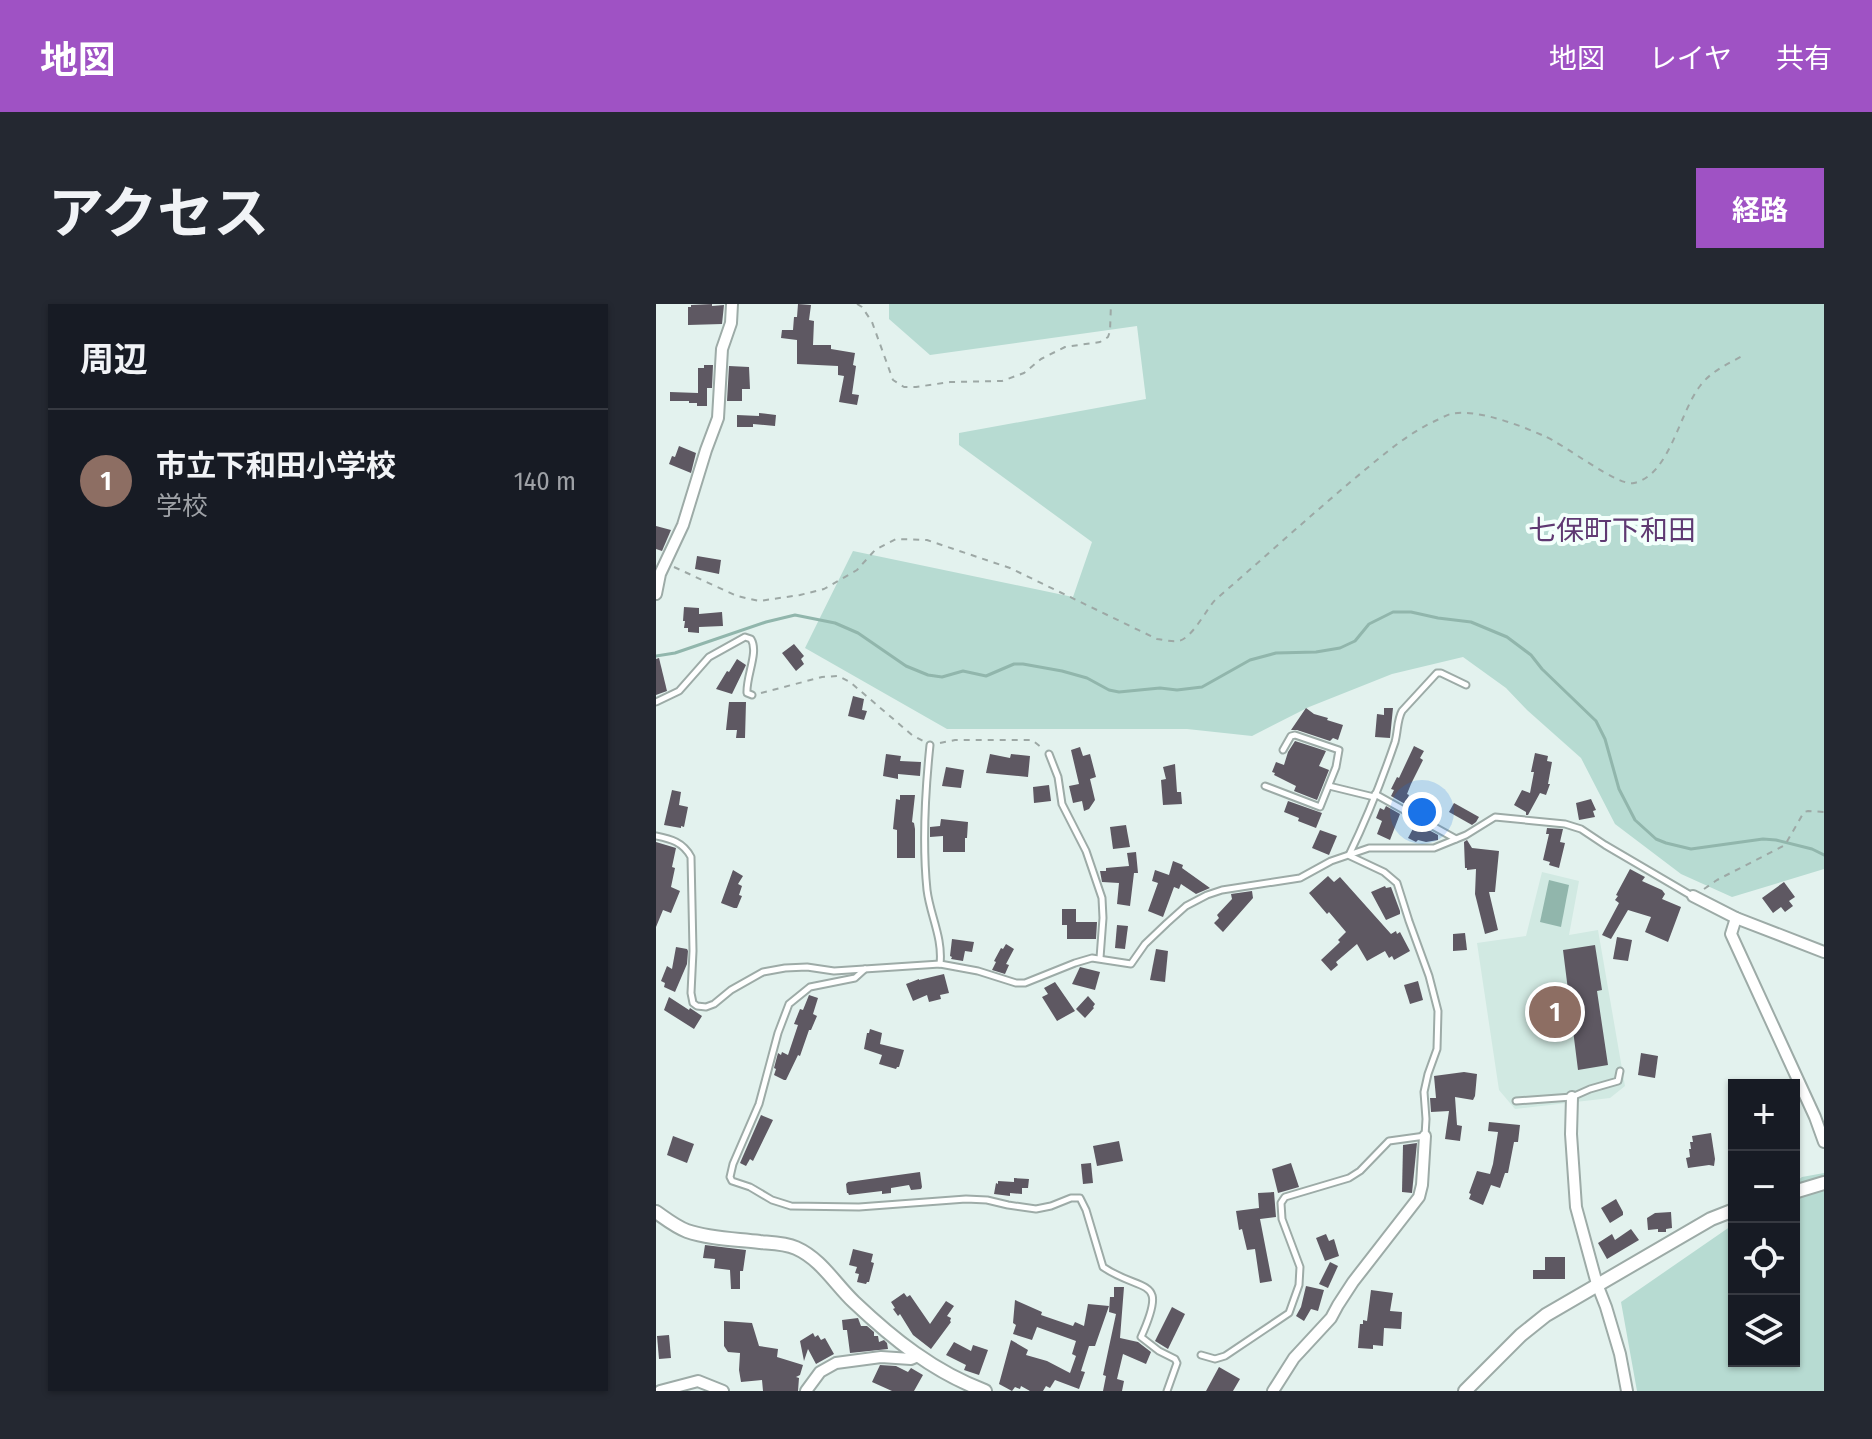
<!DOCTYPE html>
<html lang="ja">
<head>
<meta charset="utf-8">
<style>
	body { margin:0; font-family:"Fira Sans Condensed","Noto Sans JP",sans-serif; background:#242831; color:#f1f3f6 }
	.controls { position:absolute; right:24px; bottom:24px; display:grid; overflow:hidden; border-radius:0px; box-shadow:0 2px 6px #0004 }
	.controls button { width:72px; height:72px; display:grid; place-items:center; padding:0; border:0; border-bottom:2px solid #363941; background:#171b24; color:#f1f3f6; font:40px sans-serif }
	.you { position:absolute; left:766px; top:508px; width:28px; height:28px; margin:-20px; border:6px solid #fff; border-radius:50%; background:#1a73e8; box-shadow:0 0 0 12px #1a73e833 }
	.badge { display:grid; place-items:center; width:52px; height:52px; border-radius:50%; background:#9f52c4; color:#fff; font-size:26px; font-weight:700 }
	.pin { position:absolute; translate:-50% -50%; border:4px solid #fff; box-shadow:0 2px 8px #0006 }
	.list { margin:0; padding:0; list-style:none }
	h2 { display:flex; justify-content:space-between; align-items:center; height:104px; margin:0; padding:0 32px; font-size:34px }
	h2 small { font-size:26px; font-weight:400; color:#9ea1a6 }
	.list li { display:grid; grid-template-columns:52px 1fr auto; gap:24px; align-items:center; box-sizing:border-box; height:144px; padding:0 32px; border-top:2px solid #363941 }
	.list b { display:block; font-size:30px; white-space:nowrap }
	.list p { margin:0; font-size:26px; white-space:nowrap; color:#9ea1a6 }
	.list em { font-size:26px; font-style:normal; color:#9ea1a6 }
	.icon { flex:none; width:44px; height:44px; fill:none; stroke:currentColor; stroke-width:2; stroke-linecap:round; stroke-linejoin:round }
	.map { position:relative; flex:none; width:1168px; height:1087px; overflow:hidden; border-radius:0px }
	header { display:flex; align-items:center; gap:48px; box-sizing:border-box; height:112px; padding:0 40px; background:#9f52c4; color:#fff }
	header strong { font-size:38px }
	nav { display:flex; gap:44px; margin-inline-start:auto; font-size:28px }
	.intro { display:flex; align-items:center; justify-content:space-between; box-sizing:border-box; height:192px; padding:0 48px }
	h1 { margin:0; font-size:56px }
	.button { padding:20px 36px; border-radius:0px; background:#9f52c4; color:#fff; font-size:28px; font-weight:700 }
	main { display:flex; gap:48px; padding:0 48px }
	aside { flex:1; background:#171b24; border-radius:0px; box-shadow:0 2px 6px #0004 }
	.map>svg:first-child { display:block }
	.built { fill:#d1e9e2 }
	.green { fill:#b7dbd2 }
	.water { fill:#91b6ac }
	.lines { fill:none; stroke-linecap:round; stroke-linejoin:round }
	.stream { stroke:#91b6ac; stroke-width:3 }
	.building { fill:#5e5862 }
	.service-casing { stroke:#9daba7; stroke-width:9 }
	.minor-casing { stroke:#9daba7; stroke-width:14 }
	.tertiary-casing { stroke:#9daba7; stroke-width:16 }
	.path { stroke:#9da8a5; stroke-width:2; stroke-dasharray:6 6; stroke-linecap:butt }
	.service { stroke:#fff; stroke-width:5 }
	.minor { stroke:#fff; stroke-width:10 }
	.tertiary { stroke:#fff; stroke-width:12 }
	.labels { text-anchor:middle; stroke-width:8; stroke-linejoin:round; paint-order:stroke }
	.quarter-label { font-size:28px; fill:#5f3972; stroke:#f3fffb }
</style>
</head>
<body>
<header>
<strong>地図</strong>
<nav><a>地図</a><a>レイヤ</a><a>共有</a></nav>
</header>
<div class="intro"><h1>アクセス</h1><a class="button">経路</a></div>
<main>
<aside>
<h2>周辺<small></small></h2>
<ul class="list">
<li><span class="badge" style="background:#8d6e63">1</span><div><b>市立下和田小学校</b><p>学校</p></div><em>140 m</em></li>
</ul>
</aside>
<div class="map">
<svg width="1168" height="1087" viewBox="0 0 1168 1087">
	<rect width="100%" height="100%" fill="#e3f2ee"/>
	<path class="built" d="M886 568 923 577 913 631 942 626 969 782 954 794 859 805 843 786 821 639 870 632Z"/>
	<g class="green">
		<path d="M233 0H1168V565L1076 593 1025 570 959 520 925 454 871 406 850 384 807 353 736 370 653 403 596 432 531 425H291L149 344 197 247 417 293 436 238 303 141V129L490 95 481 22 274 51 233 15Z"/>
		<path d="M1168 869V1087H981L965 998 1078 920V1057H1138V879L1146 873Z"/>
	</g>
	<path class="water" d="M893 576 913 581 905 623 884 618Z"/>
	<g class="lines">
		<path class="stream" d="M0 352 19 349 110 318 139 311 179 319 202 329 250 362 272 371 286 373 307 367 330 372 358 360H367L406 367 431 374 453 386 463 388 504 384 521 386 546 383 594 356 620 349 660 348 684 344 699 337 713 320 737 308H755L782 314 815 318 851 333 875 351 886 365 940 417 949 435 963 485 979 516 1000 535 1010 539 1035 545 1107 535 1120 536 1156 545 1168 551"/>
	</g>
	<g class="building">
		<path d="M56 0V2L68 1 66 20 32 21V3H35V1Z"/>
		<path d="M142 0 155 1 153 16 158 17 157 41H175V45L199 49 197 61 200 62 196 90 203 91 201 101 183 98 188 72 182 71V62L141 60V36L125 34 126 26H137L138 13H141Z"/>
		<path d="M48 61H57L56 84H51V102H41V99H33V97H14V88L42 89V64H48Z"/>
		<path d="M73 62 93 63 94 85H86V97H71Z"/>
		<path d="M103 109 120 111 119 122 97 120V123H81V111L103 112Z"/>
		<path d="M23 142 40 149 35 169 13 160 16 152 19 153Z"/>
		<path d="M0 222 15 226 6 247 0 245Z"/>
		<path d="M41 252 65 256 63 270 39 265Z"/>
		<path d="M28 303 43 304V310L66 308 67 322 43 323V329L32 328V324H28L29 317H27Z"/>
		<path d="M138 340 148 352 145 355 148 360 140 367 126 349Z"/>
		<path d="M3 354 11 387 0 391V355Z"/>
		<path d="M81 355 90 361 76 390 60 385 71 367 73 368Z"/>
		<path d="M197 392 208 395 206 406 211 407 208 416 192 412Z"/>
		<path d="M73 398H90L89 434H80L81 426H70Z"/>
		<path d="M650 404 658 410 672 414 671 416 687 421 682 436 677 434 674 437 641 426H635Z"/>
		<path d="M728 404H737L734 434 719 433 721 410 728 411Z"/>
		<path d="M639 437 670 447 663 462 673 466 661 496 638 487 640 482 618 471 619 469 616 468 620 458 628 461 632 448Z"/>
		<path d="M758 442 768 447 764 454 767 456 755 480 751 490 753 491 749 500 735 492 738 486 735 485 741 473 743 474Z"/>
		<path d="M424 443 427 452 434 450 440 473 434 475 439 496 433 505 428 507 426 497 417 499 413 482 423 480 415 446Z"/>
		<path d="M879 449 892 452 891 457 896 458 892 480H894L890 491 884 489 872 511H870V508L858 501 866 486 874 489 878 468H875Z"/>
		<path d="M230 450 245 452 244 457 265 458 264 472 242 470V475L227 472Z"/>
		<path d="M334 450 354 454 355 450 374 452 372 473 330 469Z"/>
		<path d="M519 460 521 488H525L526 500 507 501 505 476 510 475 507 463Z"/>
		<path d="M290 463 308 466 305 484 286 482Z"/>
		<path d="M393 481 395 497 378 499 377 483Z"/>
		<path d="M16 486 25 488 23 501 32 503 28 523 25 522V524L8 521Z"/>
		<path d="M244 491H259L256 518 258 519 259 525V554H241V526L237 525 240 495 244 496Z"/>
		<path d="M935 495 940 506 937 507 939 513 923 516 920 499Z"/>
		<path d="M632 497 666 509 660 524 642 517 643 514 628 508Z"/>
		<path d="M798 499 823 513 820 518 816 521 793 508Z"/>
		<path d="M730 502 744 510 734 536 721 530 726 517 720 514 724 504 728 506Z"/>
		<path d="M285 515 312 518 311 534H309V548H287V532L274 533V523L284 522Z"/>
		<path d="M760 519 782 531V536L770 538 762 536 760 538 752 534Z"/>
		<path d="M470 521 474 543 457 545 454 523Z"/>
		<path d="M891 524 907 525 904 538 909 539 903 564 893 561 894 558 887 556 893 530H890Z"/>
		<path d="M664 526 681 532 673 551 656 544Z"/>
		<path d="M811 536 816 544 843 547 839 588H833L842 626 829 630 819 590 820 565 811 566V564H809L808 538Z"/>
		<path d="M0 538 20 544 16 563 19 564 15 583 24 587 15 609 7 606 0 623Z"/>
		<path d="M480 548 482 569H478L474 602 461 600 463 579 446 578 444 567H450V564L473 562 471 549Z"/>
		<path d="M517 557 527 561 526 564 554 584 540 590 525 580 523 585 518 583 507 613 492 607 502 579 496 577 499 566 513 571Z"/>
		<path d="M974 565 989 573 986 577 1006 586 1009 590 1006 595 1025 603 1012 638 989 628 995 613 972 606 955 635 946 631 963 599 959 596 962 592 960 591Z"/>
		<path d="M77 566 87 572 82 580 86 582 83 591 86 592 81 604H78L65 599Z"/>
		<path d="M672 572 678 578 684 573 735 630 740 627 741 630 744 628 754 647 738 656 736 652 733 654 729 647 711 657 701 640 680 658 682 661 675 667 665 656 682 640 684 638 682 636 690 628 673 608 671 610 653 589Z"/>
		<path d="M1128 578 1139 593 1133 597 1137 602 1129 608 1125 603 1117 609 1106 594Z"/>
		<path d="M729 582 730 584 735 583 744 607V610L730 616 715 588Z"/>
		<path d="M596 587 597 594 567 628 558 619 563 614 561 611 576 595 575 590Z"/>
		<path d="M406 605H420V618H441L440 635H411V621H406Z"/>
		<path d="M461 621 472 622 469 645 459 644Z"/>
		<path d="M809 629 811 646 797 647V630Z"/>
		<path d="M961 633 976 636 972 657 957 655Z"/>
		<path d="M296 635 318 638 316 648 309 647 307 657 295 655 296 653 294 652Z"/>
		<path d="M350 640 358 645 350 660 353 661 349 670 336 666 340 658 338 657 345 644 347 645Z"/>
		<path d="M939 641 946 686 941 687 952 761 922 766 907 646Z"/>
		<path d="M20 643 31 645 32 647 31 660 19 688 8 683 9 679 5 677 11 662 16 665Z"/>
		<path d="M500 645 512 647 509 678 494 676Z"/>
		<path d="M424 663 444 668 439 686 416 680Z"/>
		<path d="M288 670 293 689 284 691 285 695 273 698 271 691 257 697 250 680 263 675V676Z"/>
		<path d="M762 677 767 696 754 700 748 681Z"/>
		<path d="M399 678 419 707 401 717 386 693 392 690 388 684Z"/>
		<path d="M153 691 162 694 157 710 161 712 155 726H153L144 752 142 751 130 776H128L118 771 120 765 118 764 122 749 125 751 126 748 132 751 142 721 138 720 144 705 147 706Z"/>
		<path d="M432 692 439 700 437 703 438 704 429 714 420 705Z"/>
		<path d="M13 693 33 706 34 704 46 712 38 725 8 706Z"/>
		<path d="M214 725 226 729 224 740 248 746 243 763H241L240 765 223 760 226 751 208 745 211 729H213Z"/>
		<path d="M985 749 1002 752 999 774 982 771Z"/>
		<path d="M808 768 821 770 819 792 817 796 799 793 801 821 806 822 804 837 789 835 793 807 775 808 774 794H780L778 772Z"/>
		<path d="M105 811 117 816 97 857 94 855 90 862 84 859Z"/>
		<path d="M833 818 864 821 862 838H858L852 869H849L844 884 835 881 827 901 813 895 815 890 813 889 821 867 834 870 837 860 842 828 832 827Z"/>
		<path d="M1055 829 1059 855 1058 862 1053 861 1032 864 1030 854 1034 853 1033 845H1035L1034 838H1037L1036 832Z"/>
		<path d="M17 832 38 840 31 859 11 851Z"/>
		<path d="M463 837 467 857 441 862 437 842Z"/>
		<path d="M761 839 756 889 746 888 747 841Z"/>
		<path d="M435 859 437 879 427 880 425 860Z"/>
		<path d="M635 859 643 883 622 889 616 865Z"/>
		<path d="M264 868 266 883 265 885 255 886 253 881 235 884V889L226 890V887L193 891 192 889H191L190 880 192 878Z"/>
		<path d="M358 874 373 875 372 884H366V890L354 889V892L338 890 340 879 342 880V877L358 878Z"/>
		<path d="M618 888 620 913 604 915 616 977 604 979 599 945 591 946 586 925 583 926 580 907 603 904 602 889Z"/>
		<path d="M960 895 967 908V911L954 919 945 904Z"/>
		<path d="M1015 908 1016 924 1010 925V928H1002V925L992 926 991 914 999 909Z"/>
		<path d="M975 925 983 936 951 955 942 939 956 930 959 936Z"/>
		<path d="M670 930 673 937 678 935 683 952 669 957 660 934Z"/>
		<path d="M49 941 90 946 87 967H84V985H75L74 966 58 964 59 955 47 954Z"/>
		<path d="M197 945 217 950 215 958 218 959 213 978H211L210 980 201 978 203 970 199 969 201 963 193 961Z"/>
		<path d="M889 953H909V975H877V966H889Z"/>
		<path d="M674 958 682 962 672 984 663 980Z"/>
		<path d="M650 982 668 986 662 1007 655 1005 648 1017 640 1012 645 1003Z"/>
		<path d="M458 983H468L464 1034 482 1038 495 1048 490 1060 467 1050 461 1075 468 1077 466 1087H447L450 1072 447 1071 460 1010 453 1008 454 993H458Z"/>
		<path d="M715 986 737 989 734 1007 746 1008 745 1025 728 1024 727 1042 717 1041V1045L702 1044 704 1020H707V1016L711 1017Z"/>
		<path d="M248 989 251 993 254 991 274 1020 290 997 298 1002 291 1012 295 1014 294 1017 295 1018 275 1045 257 1031 244 1010 242 1012 237 1005 239 1004 235 998Z"/>
		<path d="M359 996 386 1008 385 1011 417 1022 419 1018 428 1022 432 1000 453 1002 439 1042H433L425 1067 429 1068 423 1085 399 1076 394 1084 390 1082 387 1087H374L365 1082 364 1085 359 1083 356 1087 343 1080 355 1036 372 1046 370 1051 391 1057 414 1069 420 1052 416 1050 420 1037 381 1023 376 1036 357 1030 360 1021 357 1019Z"/>
		<path d="M516 1003 529 1010 512 1045 499 1037Z"/>
		<path d="M202 1014 205 1022H211L218 1028V1032H222L223 1038 228 1036 231 1039 232 1045 194 1049 191 1026H187L186 1016Z"/>
		<path d="M68 1017 96 1019 103 1042 122 1045 121 1053 147 1061 144 1071 140 1073 143 1074 142 1087H107L106 1076 85 1078 83 1066 84 1049 72 1048 68 1042Z"/>
		<path d="M157 1029 159 1033 162 1031 165 1036 169 1034 178 1050 160 1060 152 1045 148 1057 144 1037Z"/>
		<path d="M13 1031 15 1054 3 1055 1 1032Z"/>
		<path d="M298 1038 315 1047 317 1041 332 1046 323 1071 308 1066 310 1061 290 1051Z"/>
		<path d="M224 1061 240 1062 252 1068 255 1064 267 1071 258 1087H236L216 1078Z"/>
		<path d="M563 1063 584 1075 577 1087H550Z"/>
	</g>
	<g class="lines">
		<defs>
			<g id="service">
				<path d="M0 398 23 387 53 353 89 333 95 335C103 348 90 372 91 389L96 391"/>
				<path d="M274 441C269 489 266 537 271 586 274 611 287 634 284 660"/>
				<path d="M393 450 402 473 406 500 430 547 446 594 447 614 444 654"/>
				<path d="M609 482 664 503 680 463 683 446 639 431 635 432 627 446"/>
				<path d="M673 482 718 493"/>
				<path d="M719 490 800 535"/>
				<path d="M0 532C15 535 27 538 35 553L37 647 35 689 37 699 41 702 50 703 58 700 75 686 107 668 129 664 151 663 178 667 284 660 322 667 360 679H369L419 659 436 654 475 660 489 640 511 619 530 602 551 591 566 586 644 574 675 557 713 544H778L810 531 839 513 909 520 925 525 949 541 1036 592"/>
				<path d="M693 551C711 514 726 476 739 438 742 427 741 416 746 407L781 369H785L810 381"/>
				<path d="M209 665 199 674 154 683 133 700 122 729 103 800 77 860 74 873 76 877 94 883 116 896 135 902 203 903 310 895 331 896 352 901 380 905 395 902 415 894H424L430 906 447 963C487 990 513 971 485 1033L503 1047 519 1055 521 1059 511 1087"/>
				<path d="M860 797 916 793 934 785 962 777 964 767"/>
				<path d="M545 1051 559 1055 569 1052 633 1009 643 981 644 963 626 915 625 899 629 893 693 874 704 867 733 837 769 832 770 815 768 788 772 770 781 745 782 707 773 672 753 617 741 579 728 568 694 552"/>
			</g>
			<g id="minor">
				<path d="M0 290 4 270 27 221 50 146 62 114 66 45 75 19 76 0"/>
				<path d="M1037 592 1080 614 1168 648"/>
				<path d="M1080 614 1075 630 1159 813 1168 838"/>
				<path d="M916 793 915 830 920 903 941 980 950 1003 964 1050 971 1087"/>
				<path d="M4 1087 42 1077 67 1087"/>
				<path d="M150 1087 164 1068 180 1059 225 1053 255 1055 262 1052"/>
				<path d="M617 1087 638 1054 675 1014 682 1001 697 978 763 893 766 881 769 832"/>
			</g>
			<g id="tertiary">
				<path d="M1138 888 1168 879"/>
				<path d="M0 908C10 915 20 923 31 927 54 935 80 935 104 938 116 939 129 939 140 944 165 955 179 980 198 998 237 1035 278 1068 329 1087"/>
				<path d="M809 1087 865 1031 890 1011 1055 915 1078 906"/>
			</g>
		</defs>
		<use href="#service" class="service-casing"/>
		<use href="#minor" class="minor-casing"/>
		<use href="#tertiary" class="tertiary-casing"/>
		<g class="path">
			<path d="M201 0 206 3 216 18 237 76 248 83H260L294 78 346 77 368 69 385 55 409 43 444 38 452 33 454 27 455 0"/>
			<path d="M18 263 81 292 103 297 144 291 168 285 201 266 219 246 240 235 271 236 354 264 501 335C508 336 516 338 522 337 535 336 550 306 559 296 609 253 658 208 710 165 732 147 753 129 779 117 784 115 790 111 795 110 820 104 866 122 888 132 908 140 962 183 978 179 1014 171 1023 109 1044 82 1055 67 1072 60 1088 51"/>
			<path d="M105 389 166 373 182 372 194 378 256 431 267 437"/>
			<path d="M284 439 299 436H376L386 444"/>
			<path d="M1048 585 1061 576 1129 541 1148 508 1152 507 1168 508"/>
		</g>
		<use href="#service" class="service"/>
		<use href="#minor" class="minor"/>
		<use href="#tertiary" class="tertiary"/>
	</g>
	<g class="labels">
		<g class="quarter-label">
			<text x="956" y="236">七保町下和田</text>
		</g>
	</g>
</svg>
<div class="controls">
<button>+</button>
<button>−</button>
<button><svg class="icon" aria-label="locate" viewBox="0 0 24 24"><circle cx="12" cy="12" r="6"/><path d="M12 2v4M12 18v4M2 12h4M18 12h4"/></svg></button>
<button><svg class="icon" aria-label="layers" viewBox="0 0 24 24"><path d="M12 4l9 5-9 5-9-5zM3 14l9 5 9-5"/></svg></button>
</div>
<div class="you"></div>
<div class="pin badge" style="left:899px;top:708px;background:#8d6e63">1</div>
</div>
</main>
</body>
</html>
